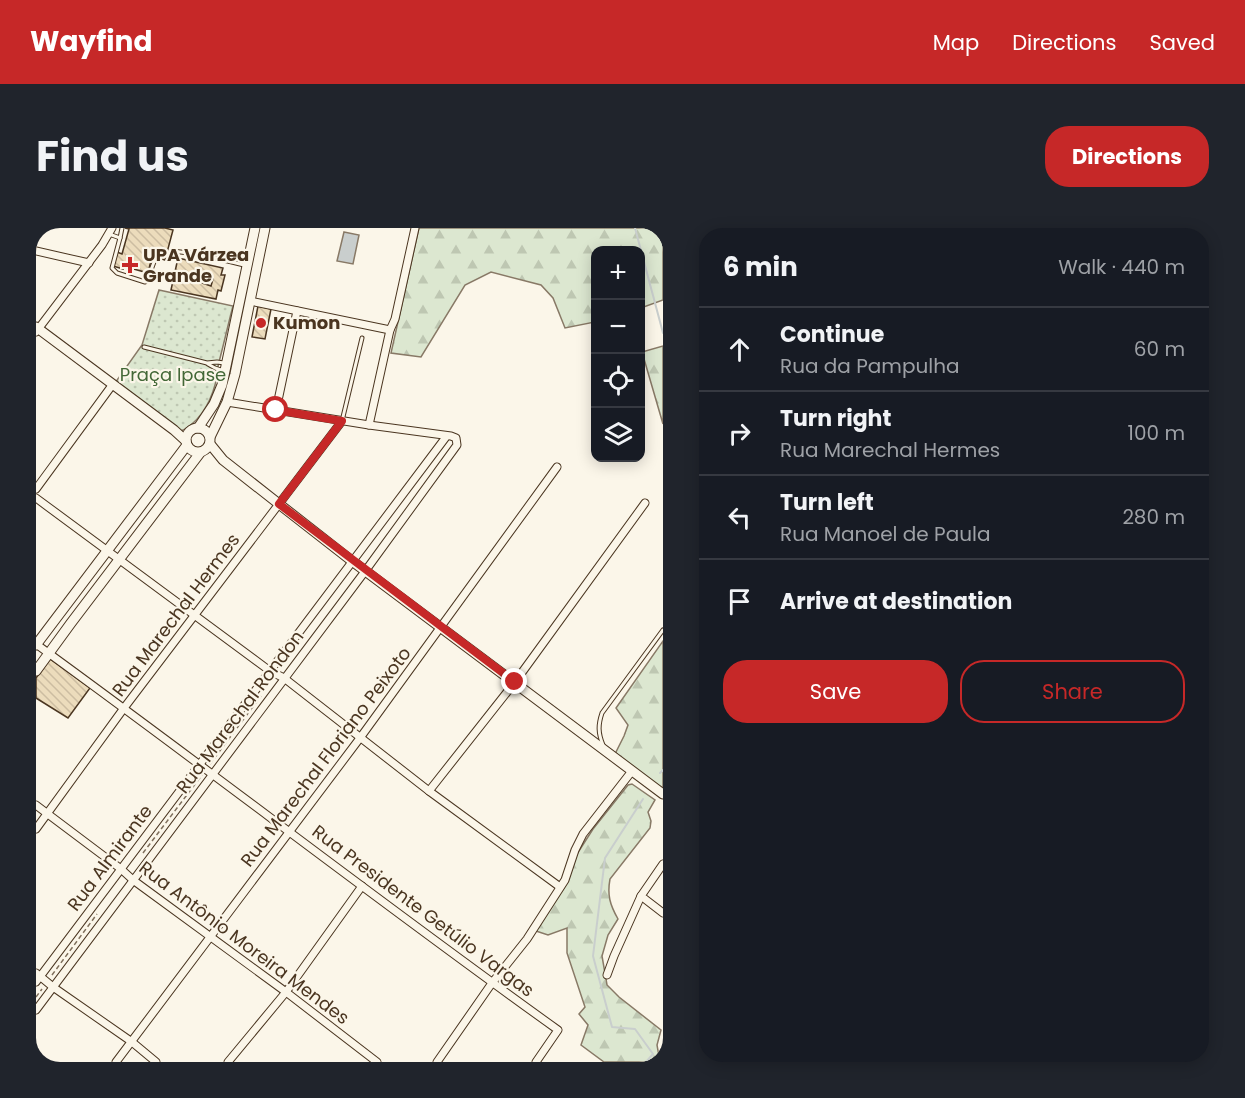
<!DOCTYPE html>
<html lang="en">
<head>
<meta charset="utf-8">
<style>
	body { margin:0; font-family:Poppins,sans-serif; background:#20242c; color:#f1f3f6 }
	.controls { position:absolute; right:18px; top:18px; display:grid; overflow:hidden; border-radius:12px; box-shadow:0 3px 15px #0003 }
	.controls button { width:54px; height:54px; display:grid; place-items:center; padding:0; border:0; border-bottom:2px solid #363941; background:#171b24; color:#f1f3f6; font:30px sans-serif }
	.stop { position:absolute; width:18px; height:18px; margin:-14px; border:4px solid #c62828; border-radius:50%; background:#fff }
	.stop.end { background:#c62828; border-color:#fff; box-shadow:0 2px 6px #0008 }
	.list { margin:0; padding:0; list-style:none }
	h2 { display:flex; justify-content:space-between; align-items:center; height:78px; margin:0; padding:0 24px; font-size:26px }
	h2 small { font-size:20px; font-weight:400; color:#9ea1a6 }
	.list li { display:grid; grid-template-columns:39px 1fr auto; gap:18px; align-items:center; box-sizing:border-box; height:84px; padding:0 24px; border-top:2px solid #363941 }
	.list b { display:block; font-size:22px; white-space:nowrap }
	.list p { margin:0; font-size:20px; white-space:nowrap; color:#9ea1a6 }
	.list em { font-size:20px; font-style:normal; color:#9ea1a6 }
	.actions { display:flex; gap:12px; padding:18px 24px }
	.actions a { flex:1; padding:14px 0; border:2px solid #c62828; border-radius:24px; text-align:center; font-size:21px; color:#c62828 }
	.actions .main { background:#c62828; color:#fff }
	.icon { flex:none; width:33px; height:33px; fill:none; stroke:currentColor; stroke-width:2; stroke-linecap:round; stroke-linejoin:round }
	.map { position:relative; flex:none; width:627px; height:834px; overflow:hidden; border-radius:24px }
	header { display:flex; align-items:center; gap:36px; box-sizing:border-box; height:84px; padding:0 30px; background:#c62828; color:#fff }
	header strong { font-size:28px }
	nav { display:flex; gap:33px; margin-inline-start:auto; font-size:21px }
	.intro { display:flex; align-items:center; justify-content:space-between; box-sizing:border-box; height:144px; padding:0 36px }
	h1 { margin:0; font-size:42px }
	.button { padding:15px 27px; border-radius:24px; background:#c62828; color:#fff; font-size:21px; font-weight:700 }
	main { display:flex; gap:36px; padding:0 36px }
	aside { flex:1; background:#171b24; border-radius:24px; box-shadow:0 3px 15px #0003 }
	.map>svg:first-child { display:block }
	.forest { fill:url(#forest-firs); stroke:#887966; stroke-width:1.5 }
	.park { fill:url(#park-dots); stroke:#887966; stroke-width:1.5 }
	.water { fill:#c9cecd; stroke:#887966; stroke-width:1.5 }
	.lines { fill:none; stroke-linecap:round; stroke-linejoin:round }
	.stream { stroke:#c9cecd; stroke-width:2 }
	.building { fill:url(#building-back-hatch); stroke:#4a3520; stroke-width:1.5; fill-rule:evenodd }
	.lane-casing { stroke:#4a3520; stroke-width:5 }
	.street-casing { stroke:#4a3520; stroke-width:9 }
	.secondary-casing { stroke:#4a3520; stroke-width:11 }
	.path { stroke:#7f6f5c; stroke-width:1.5; stroke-dasharray:4.5 3; stroke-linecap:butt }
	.lane { stroke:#fbf6e9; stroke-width:3 }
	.street { stroke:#fbf6e9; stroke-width:7 }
	.secondary { stroke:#fbf6e9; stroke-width:9 }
	.route { stroke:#c62828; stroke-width:8 }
	.poi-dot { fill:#c62828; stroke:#fbf6e9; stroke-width:2 }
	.labels { text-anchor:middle; stroke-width:4.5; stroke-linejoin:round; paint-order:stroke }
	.poi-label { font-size:18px; font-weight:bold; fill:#4a3520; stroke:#fbf6e9; text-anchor:start }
	.park-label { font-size:18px; fill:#436837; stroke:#fbf6e9 }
	.street-label { font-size:18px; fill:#4a3520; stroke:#fbf6e9 }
</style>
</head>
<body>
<header>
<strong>Wayfind</strong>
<nav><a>Map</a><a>Directions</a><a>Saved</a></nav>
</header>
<div class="intro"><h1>Find us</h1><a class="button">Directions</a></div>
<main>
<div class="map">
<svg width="627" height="834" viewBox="0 0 627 834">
	<defs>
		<pattern id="forest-firs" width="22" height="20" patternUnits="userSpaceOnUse" patternTransform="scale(1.5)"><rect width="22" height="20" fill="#dce7d0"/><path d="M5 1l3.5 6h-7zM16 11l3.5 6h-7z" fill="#bec7b2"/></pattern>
		<pattern id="park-dots" width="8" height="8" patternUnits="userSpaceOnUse" patternTransform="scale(1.5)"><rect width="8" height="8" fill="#dce7d0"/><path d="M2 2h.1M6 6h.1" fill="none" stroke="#bec7b2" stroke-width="1.8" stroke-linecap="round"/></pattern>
		<pattern id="building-back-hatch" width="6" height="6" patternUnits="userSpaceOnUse" patternTransform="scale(1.5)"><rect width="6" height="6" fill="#ecdcbc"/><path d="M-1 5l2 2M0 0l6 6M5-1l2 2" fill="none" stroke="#ccbda1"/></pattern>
	</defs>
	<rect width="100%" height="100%" fill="#fbf6e9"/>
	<g class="forest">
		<path d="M383 0H627V72L605 80 604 22H560L559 94 529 100 517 70 505 57 455 44 429 57 385 129 355 125Z"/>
		<path d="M627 118V196L606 124Z"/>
		<path d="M627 413V561L579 526 588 508 592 497 580 480Z"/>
		<path d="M596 556 619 572 612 584 615 593 614 600 574 651C571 667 574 677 582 691L572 707 566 728 571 757 583 769 625 802 621 817 624 834H568L545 817 552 797 543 786 549 779 531 725V700L512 707 500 703 541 626 557 601 592 557Z"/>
	</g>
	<path class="park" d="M123 62 197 78C192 97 188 115 183 134 181 141 181 150 179 157 174 176 161 198 142 204L79 155 106 117Z"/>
	<path class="water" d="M308 4 323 7 317 36 301 33Z"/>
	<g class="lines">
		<g class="stream">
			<path d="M599 0 627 105"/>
			<path d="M624 545 627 542"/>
			<path d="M607 571 569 630 557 728 576 799 599 801 617 826 610 834"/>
		</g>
	</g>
	<g class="building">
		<path d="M89 0H129L137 2 129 32 116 28 112 45 87 38V41L77 38 81 24 86 26 93 1Z"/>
		<path d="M142 30 187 40 185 47H189L185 63 182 62 180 71 135 62ZM146 44 156 47 154 53 145 51ZM167 49 177 51 175 58 166 55Z"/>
		<path d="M222 78 235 81 229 111 216 109Z"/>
		<path d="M14 431 54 460 32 490 0 470V450Z"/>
	</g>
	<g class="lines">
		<defs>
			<g id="lane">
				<path d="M73 6 84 10 86 0"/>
				<path d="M84 10 76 40 81 45 109 54 111 53 118 34"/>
				<path d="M137 23 167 27 208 37"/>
				<path d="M108 119 171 135 181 134 188 135"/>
				<path d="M172 136 179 140 188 143"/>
				<path d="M306 193 326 110"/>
				<path d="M567 517C562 505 562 497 566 485L627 402"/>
			</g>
			<g id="street">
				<path d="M0 23 53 35"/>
				<path d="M214 73 354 102"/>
				<path d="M0 104 66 17 76 0"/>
				<path d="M240 182 261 83"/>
				<path d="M333 197 354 102 359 91 379 0"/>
				<path d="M0 261 77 156"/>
				<path d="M0 270 234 443 248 450 393 563 524 659"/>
				<path d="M0 416C175 543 346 676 522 802L500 834"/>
				<path d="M393 563 479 454 609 275"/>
				<path d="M0 577 85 641 97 652 250 764 341 834"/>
				<path d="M0 601 88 480 306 193"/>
				<path d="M627 636 605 668 627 685"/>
				<path d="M0 745 17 759 96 814 120 834"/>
				<path d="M571 747 578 728 605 668"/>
				<path d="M0 754 410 209"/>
				<path d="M0 782 330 342 421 217 420 210 415 208 333 197 191 174"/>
				<path d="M80 834 324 510 521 239"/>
				<path d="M192 834 250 764 326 658"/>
				<path d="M401 834 456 755 491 711 529 652 539 622 547 606 596 543"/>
			</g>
			<g id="secondary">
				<path d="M0 99 138 202 150 213"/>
				<circle cx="162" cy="212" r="12"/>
				<path d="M162 200 178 176 186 157 219 0"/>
				<path d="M174 209 191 174 199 146 229 0"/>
				<path d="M174 216 187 232 243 276 316 333 627 566"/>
				<path d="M0 417 151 217"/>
				<path d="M0 443 35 395 164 225"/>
			</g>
		</defs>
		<use href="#lane" class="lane-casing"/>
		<use href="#street" class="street-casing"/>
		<use href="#secondary" class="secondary-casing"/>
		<g class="path">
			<path d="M174 536 225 468"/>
			<path d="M107 625 166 547"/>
			<path d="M16 747 61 686"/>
			<path d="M0 769 6 761"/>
		</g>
		<use href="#lane" class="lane"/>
		<use href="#street" class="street"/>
		<use href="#secondary" class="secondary"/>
	</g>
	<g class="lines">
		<path class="route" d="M240 182 306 193 243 276 479 454"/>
	</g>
	<g class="poi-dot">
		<path d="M91 28h6v6h6v6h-6v6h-6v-6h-6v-6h6z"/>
		<circle cx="225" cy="95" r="6"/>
	</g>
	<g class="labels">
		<g class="poi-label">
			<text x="107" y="33">UPA Várzea<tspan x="107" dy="21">Grande</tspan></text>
			<text x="237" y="101">Kumon</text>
		</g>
		<g class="park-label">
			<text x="137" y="153">Praça Ipase</text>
		</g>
		<g class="street-label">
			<text transform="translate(140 387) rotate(-53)" y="6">Rua Marechal Hermes</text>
			<text transform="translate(204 484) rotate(-53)" y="6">Rua Marechal Rondon</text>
			<text transform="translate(290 529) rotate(-53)" y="6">Rua Marechal Floriano Peixoto</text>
			<text transform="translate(74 630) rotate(-53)" y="6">Rua Almirante</text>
			<text transform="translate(387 683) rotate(37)" y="6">Rua Presidente Getúlio Vargas</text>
			<text transform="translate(208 715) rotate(37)" y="6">Rua Antônio Moreira Mendes</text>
		</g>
	</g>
</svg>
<div class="controls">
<button>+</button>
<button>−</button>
<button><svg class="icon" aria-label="locate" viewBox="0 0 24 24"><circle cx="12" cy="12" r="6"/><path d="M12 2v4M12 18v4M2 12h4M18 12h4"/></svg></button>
<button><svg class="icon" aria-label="layers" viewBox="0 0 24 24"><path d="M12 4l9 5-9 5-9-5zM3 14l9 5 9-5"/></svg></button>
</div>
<div class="stop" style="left:240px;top:182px"></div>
<div class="stop end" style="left:479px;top:454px"></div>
</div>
<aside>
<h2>6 min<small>Walk · 440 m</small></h2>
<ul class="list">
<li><svg class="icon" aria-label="ahead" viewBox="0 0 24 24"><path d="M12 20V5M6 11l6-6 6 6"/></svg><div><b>Continue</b><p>Rua da Pampulha</p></div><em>60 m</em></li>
<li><svg class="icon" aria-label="right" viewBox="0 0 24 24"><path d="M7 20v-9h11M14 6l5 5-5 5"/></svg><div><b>Turn right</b><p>Rua Marechal Hermes</p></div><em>100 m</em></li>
<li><svg class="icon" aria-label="left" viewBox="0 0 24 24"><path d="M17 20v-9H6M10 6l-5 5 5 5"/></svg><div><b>Turn left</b><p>Rua Manoel de Paula</p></div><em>280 m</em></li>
<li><svg class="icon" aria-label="arrive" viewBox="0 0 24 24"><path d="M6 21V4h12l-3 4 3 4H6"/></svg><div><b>Arrive at destination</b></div></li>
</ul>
<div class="actions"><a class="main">Save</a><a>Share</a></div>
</aside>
</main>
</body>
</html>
